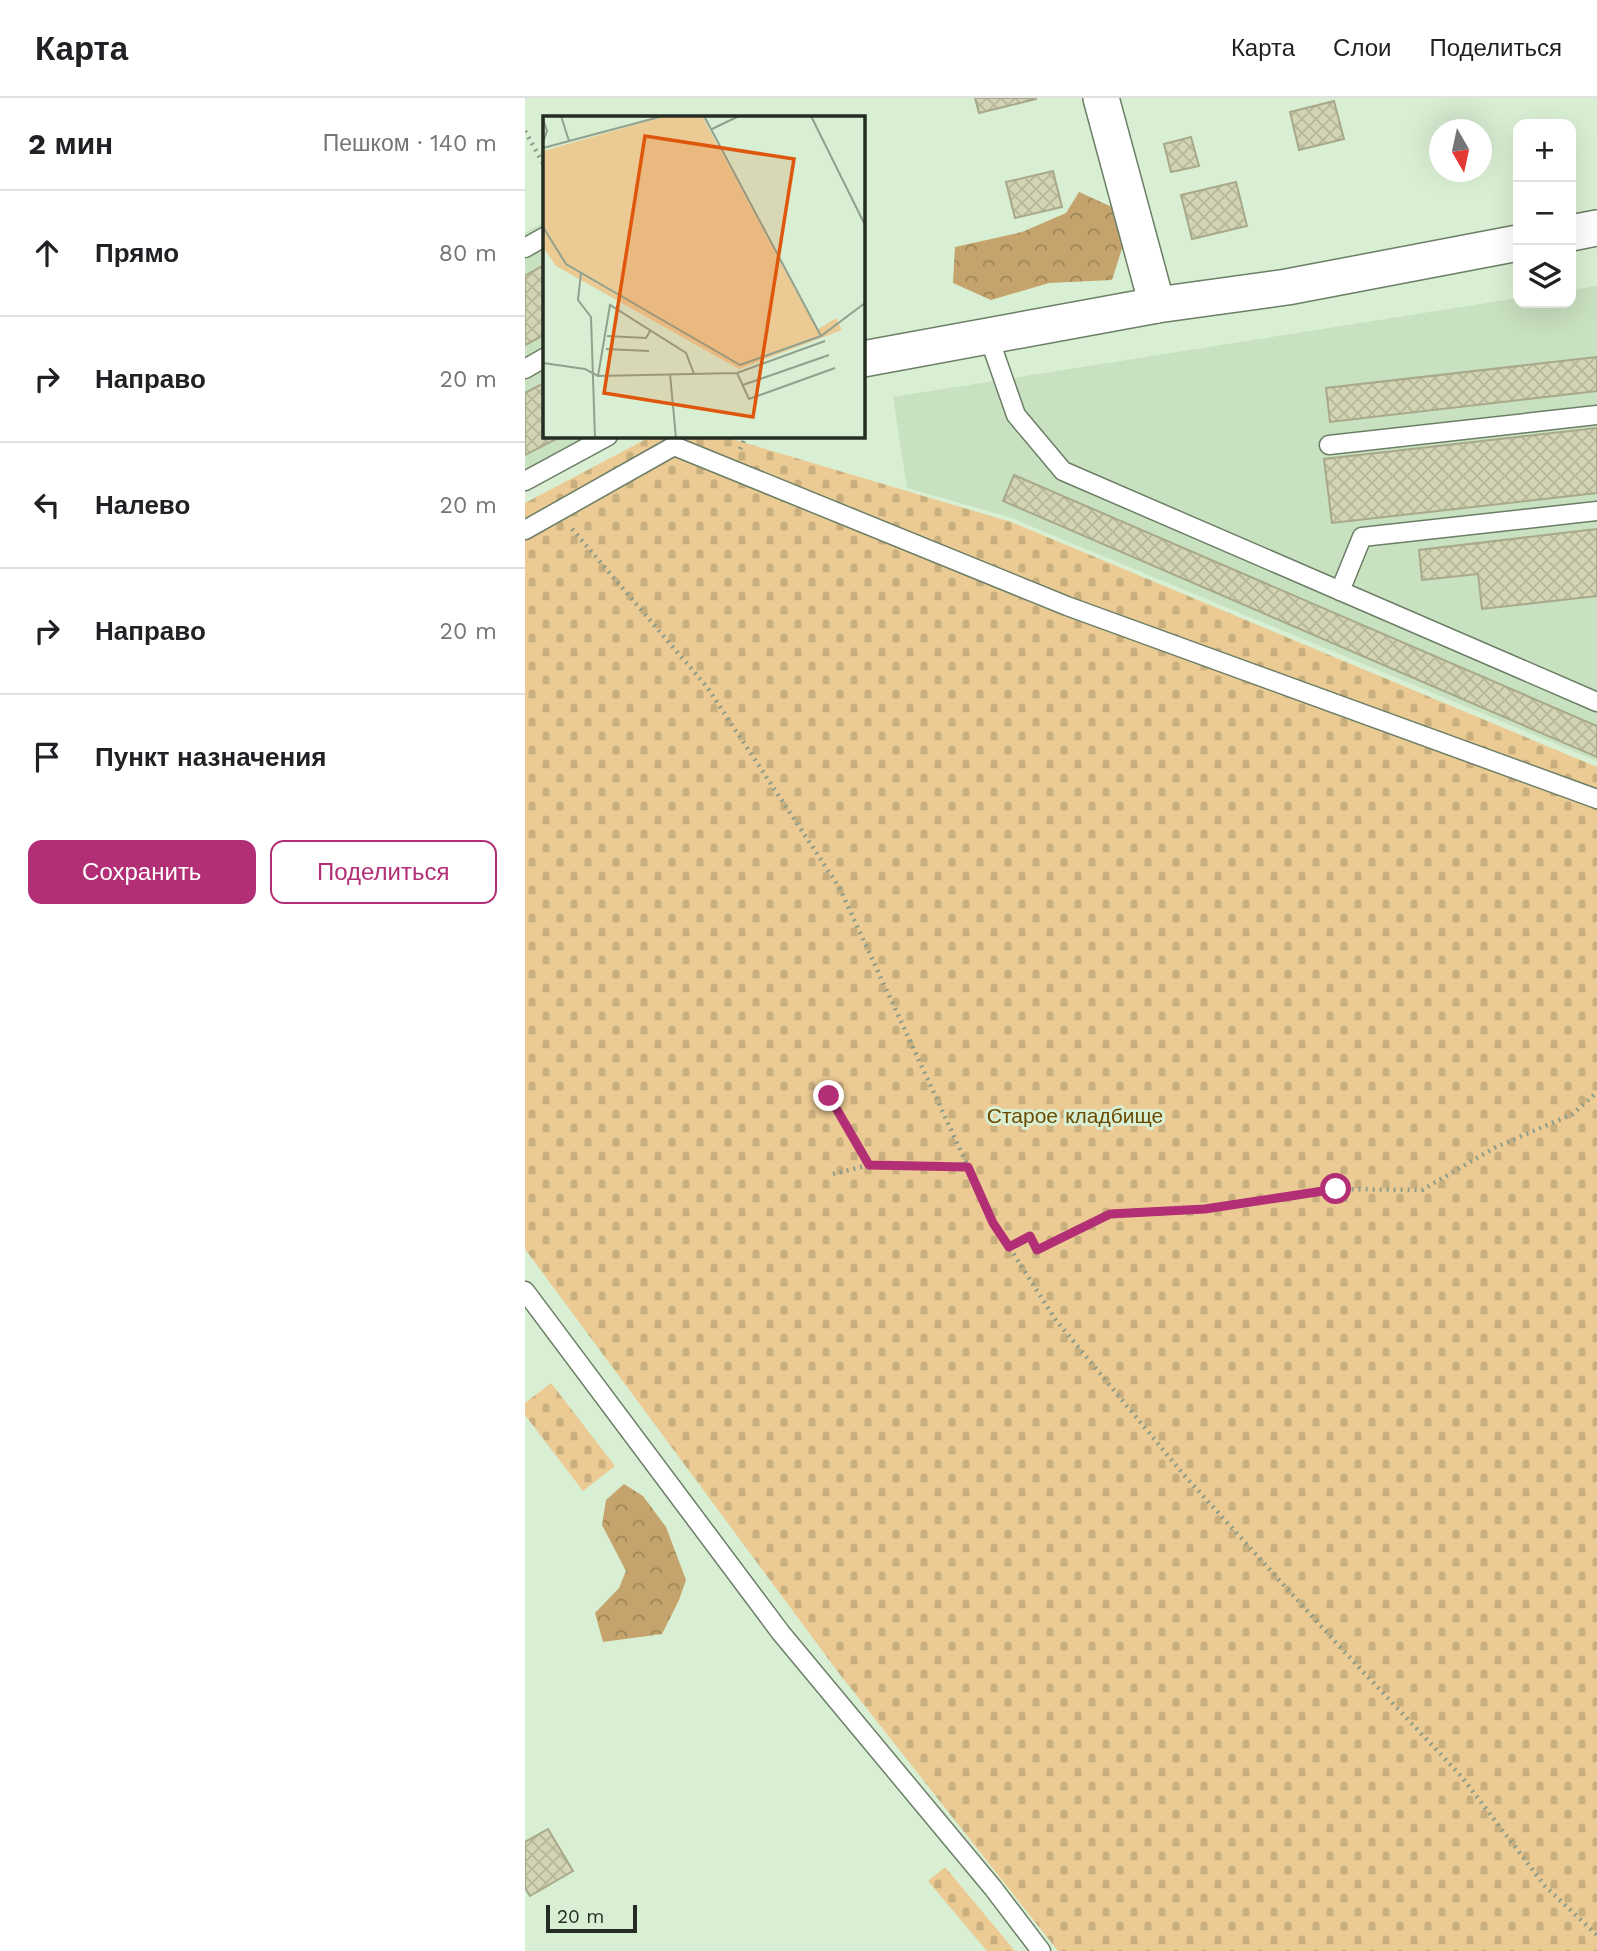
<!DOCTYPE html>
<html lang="ru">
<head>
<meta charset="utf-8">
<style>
	body { margin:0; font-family:"Work Sans",sans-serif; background:#f6f6f6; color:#202124 }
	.controls { position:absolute; right:21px; top:21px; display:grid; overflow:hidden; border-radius:14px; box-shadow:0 7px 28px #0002 }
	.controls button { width:63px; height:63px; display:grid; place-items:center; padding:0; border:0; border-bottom:2px solid #e0e0e0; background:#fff; color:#202124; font:35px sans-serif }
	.compass { position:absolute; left:904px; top:21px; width:63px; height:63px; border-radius:50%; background:#fff; box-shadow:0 7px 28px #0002; rotate:171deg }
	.scale { position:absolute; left:21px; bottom:18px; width:91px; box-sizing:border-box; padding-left:7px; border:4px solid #252d23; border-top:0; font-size:19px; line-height:24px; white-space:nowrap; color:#252d23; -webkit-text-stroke:5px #d9efd3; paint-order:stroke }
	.stop { position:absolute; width:21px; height:21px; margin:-16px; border:5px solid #b22e75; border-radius:50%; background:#fff }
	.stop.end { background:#b22e75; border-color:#fff; box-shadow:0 2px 7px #0008 }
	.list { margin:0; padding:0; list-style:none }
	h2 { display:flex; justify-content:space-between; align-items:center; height:91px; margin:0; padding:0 28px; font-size:30px }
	h2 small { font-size:23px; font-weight:400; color:#757577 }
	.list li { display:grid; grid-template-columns:46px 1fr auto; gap:21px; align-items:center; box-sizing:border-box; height:126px; padding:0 28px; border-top:2px solid #e0e0e0 }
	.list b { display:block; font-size:26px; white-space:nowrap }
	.list em { font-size:23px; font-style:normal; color:#757577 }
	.actions { display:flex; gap:14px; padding:21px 28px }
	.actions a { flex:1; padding:16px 0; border:2px solid #b22e75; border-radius:14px; text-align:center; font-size:24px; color:#b22e75 }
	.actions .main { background:#b22e75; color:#fff }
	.icon { flex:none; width:38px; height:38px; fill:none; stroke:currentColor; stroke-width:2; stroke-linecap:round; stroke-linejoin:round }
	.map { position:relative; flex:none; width:1072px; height:1853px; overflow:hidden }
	header { display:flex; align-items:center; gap:42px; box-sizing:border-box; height:98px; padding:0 35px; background:#fff; border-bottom:2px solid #e0e0e0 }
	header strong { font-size:33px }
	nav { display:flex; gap:38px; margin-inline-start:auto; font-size:24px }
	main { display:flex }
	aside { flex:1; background:#fff }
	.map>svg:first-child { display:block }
	.built { fill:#c8e1c0 }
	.forest { fill:url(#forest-crowns) }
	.cemetery { fill:url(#cemetery-stones) }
	.building { fill:url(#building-cross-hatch); stroke:#a7a98a; stroke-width:2 }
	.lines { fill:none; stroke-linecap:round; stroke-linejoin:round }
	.lane-casing { stroke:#6b7e66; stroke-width:21 }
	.street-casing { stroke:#6b7e66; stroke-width:38 }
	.path { stroke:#8d9d89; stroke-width:4.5; stroke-dasharray:2 5; stroke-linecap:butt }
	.lane { stroke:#fff; stroke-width:18 }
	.street { stroke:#fff; stroke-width:35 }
	.route { stroke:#b22e75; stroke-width:9 }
	.labels { text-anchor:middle; stroke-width:6; stroke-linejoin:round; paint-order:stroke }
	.park-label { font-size:21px; fill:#6a4a00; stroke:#d9efd3 }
	.inset-road { fill:none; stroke:#91a18d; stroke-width:2 }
	.view { fill:#de570d; fill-opacity:0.15; stroke:#de570d; stroke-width:3.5 }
	.inset-edge { fill:none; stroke:#252d23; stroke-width:3.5 }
</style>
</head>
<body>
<header>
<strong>Карта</strong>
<nav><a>Карта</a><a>Слои</a><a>Поделиться</a></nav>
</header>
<main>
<aside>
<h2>2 мин<small>Пешком · 140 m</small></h2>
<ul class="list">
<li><svg class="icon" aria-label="ahead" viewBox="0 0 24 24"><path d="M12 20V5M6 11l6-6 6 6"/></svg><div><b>Прямо</b></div><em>80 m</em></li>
<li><svg class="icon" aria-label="right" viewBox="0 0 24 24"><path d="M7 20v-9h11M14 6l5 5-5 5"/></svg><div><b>Направо</b></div><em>20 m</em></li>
<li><svg class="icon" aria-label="left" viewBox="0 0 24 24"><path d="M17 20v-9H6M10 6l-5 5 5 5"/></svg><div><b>Налево</b></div><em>20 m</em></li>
<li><svg class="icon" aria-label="right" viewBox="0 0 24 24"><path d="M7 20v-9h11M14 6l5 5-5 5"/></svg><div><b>Направо</b></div><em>20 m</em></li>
<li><svg class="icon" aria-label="arrive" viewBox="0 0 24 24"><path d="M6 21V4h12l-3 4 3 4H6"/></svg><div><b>Пункт назначения</b></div></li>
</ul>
<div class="actions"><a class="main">Сохранить</a><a>Поделиться</a></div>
</aside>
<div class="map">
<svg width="1072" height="1853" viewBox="0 0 1072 1853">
	<defs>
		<pattern id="forest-crowns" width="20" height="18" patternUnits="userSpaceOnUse" patternTransform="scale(1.75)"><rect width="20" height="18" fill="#c4a46c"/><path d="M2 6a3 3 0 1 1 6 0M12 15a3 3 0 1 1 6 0" fill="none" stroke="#9f8658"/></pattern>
		<pattern id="cemetery-stones" width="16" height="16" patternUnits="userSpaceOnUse" patternTransform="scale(1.75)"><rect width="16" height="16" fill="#ebca93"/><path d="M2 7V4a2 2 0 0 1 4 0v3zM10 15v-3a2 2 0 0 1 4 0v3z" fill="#c9ae7e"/></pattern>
		<pattern id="building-cross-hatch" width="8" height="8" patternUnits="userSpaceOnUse" patternTransform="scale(1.75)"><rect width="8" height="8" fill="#d3d4b4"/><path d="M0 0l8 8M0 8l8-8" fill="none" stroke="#b5b69a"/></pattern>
	</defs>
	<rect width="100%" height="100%" fill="#d9efd3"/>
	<g class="built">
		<path d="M19 124V338H89L0 387V135Z"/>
		<path d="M1072 188V663L484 419 382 390 368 299 993 200V205H1046V192Z"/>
	</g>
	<g class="forest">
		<path d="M554 94 587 109 601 138 587 182 524 185 466 202 428 185 430 149 497 134 541 115Z"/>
		<path d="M99 1386 118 1398 141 1429 161 1482 154 1502 137 1536 78 1544 70 1515 94 1490 101 1473 77 1427 81 1402Z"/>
	</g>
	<g class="cemetery">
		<path d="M127 338H197L486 424 1072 669V1853H533L313 1574 0 1151V405Z"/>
		<path d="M26 1285 90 1368 58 1393 0 1317V1305Z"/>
		<path d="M420 1769 490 1853H462L403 1783Z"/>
	</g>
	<g class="building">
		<path d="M450 0H511V1L454 15Z"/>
		<path d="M809 3 819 41 774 52 765 14Z"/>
		<path d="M666 39 674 68 646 74 639 46Z"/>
		<path d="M528 73 537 109 490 120 481 84Z"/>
		<path d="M711 84 722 128 667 141 656 97Z"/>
		<path d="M19 167V237L0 247V178Z"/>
		<path d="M1072 259V293L805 324 801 290Z"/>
		<path d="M19 285V338H37L0 357V295Z"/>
		<path d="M1072 330V395L807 425 799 361Z"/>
		<path d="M489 377 1072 628V659L478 403Z"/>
		<path d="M1072 431V498L957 511 953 476 897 482 894 452Z"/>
		<path d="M23 1731 48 1773 5 1798 0 1790V1744Z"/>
	</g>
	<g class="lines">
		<defs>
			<g id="lane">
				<path d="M0 150 19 139"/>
				<path d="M463 237 491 317 538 373 1072 604"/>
				<path d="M0 271 19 260"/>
				<path d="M804 347 1072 317"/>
				<path d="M0 383 83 338"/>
				<path d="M0 432 149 348 542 508 1072 701"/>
				<path d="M815 493 837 439 1072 413"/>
				<path d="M0 1193 256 1535 468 1790 516 1853"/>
			</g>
			<g id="street">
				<path d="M576 0 632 207"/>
				<path d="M1046 135 1072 130"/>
				<path d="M338 261 632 207 762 189 993 145"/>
			</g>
		</defs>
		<use href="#lane" class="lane-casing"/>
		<use href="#street" class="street-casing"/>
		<g class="path">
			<path d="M0 33 19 67"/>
			<path d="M215 351 221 338"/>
			<path d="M47 431 182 589 314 789 469 1125 530 1221 659 1377 814 1548 936 1678 1020 1788 1072 1837"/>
			<path d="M304 998 344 1067"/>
			<path d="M308 1076 344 1067 443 1068"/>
			<path d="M484 1149 505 1138 512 1152 585 1116 680 1111 811 1091 897 1092 971 1049 1048 1016 1072 994"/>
		</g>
		<use href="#lane" class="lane"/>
		<use href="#street" class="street"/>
	</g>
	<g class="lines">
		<path class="route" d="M304 998 344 1067 443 1069 468 1125 484 1149 505 1138 512 1152 585 1116 680 1111 811 1091"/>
	</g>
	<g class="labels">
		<g class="park-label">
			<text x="550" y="1025">Старое кладбище</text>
		</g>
	</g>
	<g transform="translate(18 18)">
		<rect width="322" height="322" fill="#d9efd3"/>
		<path d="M123 0H159L274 214 293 202 299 214 196 253 13 150 0 131V35Z" fill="#ebca93"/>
		<path class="inset-road" d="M18 0 26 25M161 0 278 220M268 0 322 109M0 3 4 15 0 26M169 13 196 0M0 32 120 0M0 111 23 148 197 249 278 220 322 187M38 157 35 184 48 201 52 322M64 220 103 222 107 215M63 233 106 235M0 247 42 253 55 260 194 257 282 225M194 257 206 283 292 252M127 258 133 322M55 260 67 189 143 237 151 258M200 269 286 239"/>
		<path class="view" d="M102 20 251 43 210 301 61 277Z"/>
		<rect width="322" height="322" class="inset-edge"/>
	</g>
</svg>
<div class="controls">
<button>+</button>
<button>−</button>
<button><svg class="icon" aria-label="layers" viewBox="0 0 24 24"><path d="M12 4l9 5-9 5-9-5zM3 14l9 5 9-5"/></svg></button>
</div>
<svg class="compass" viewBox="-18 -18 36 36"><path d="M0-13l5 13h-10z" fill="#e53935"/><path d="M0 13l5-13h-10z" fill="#757577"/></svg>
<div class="scale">20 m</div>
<div class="stop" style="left:811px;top:1091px"></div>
<div class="stop end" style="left:304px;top:998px"></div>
</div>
</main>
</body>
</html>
